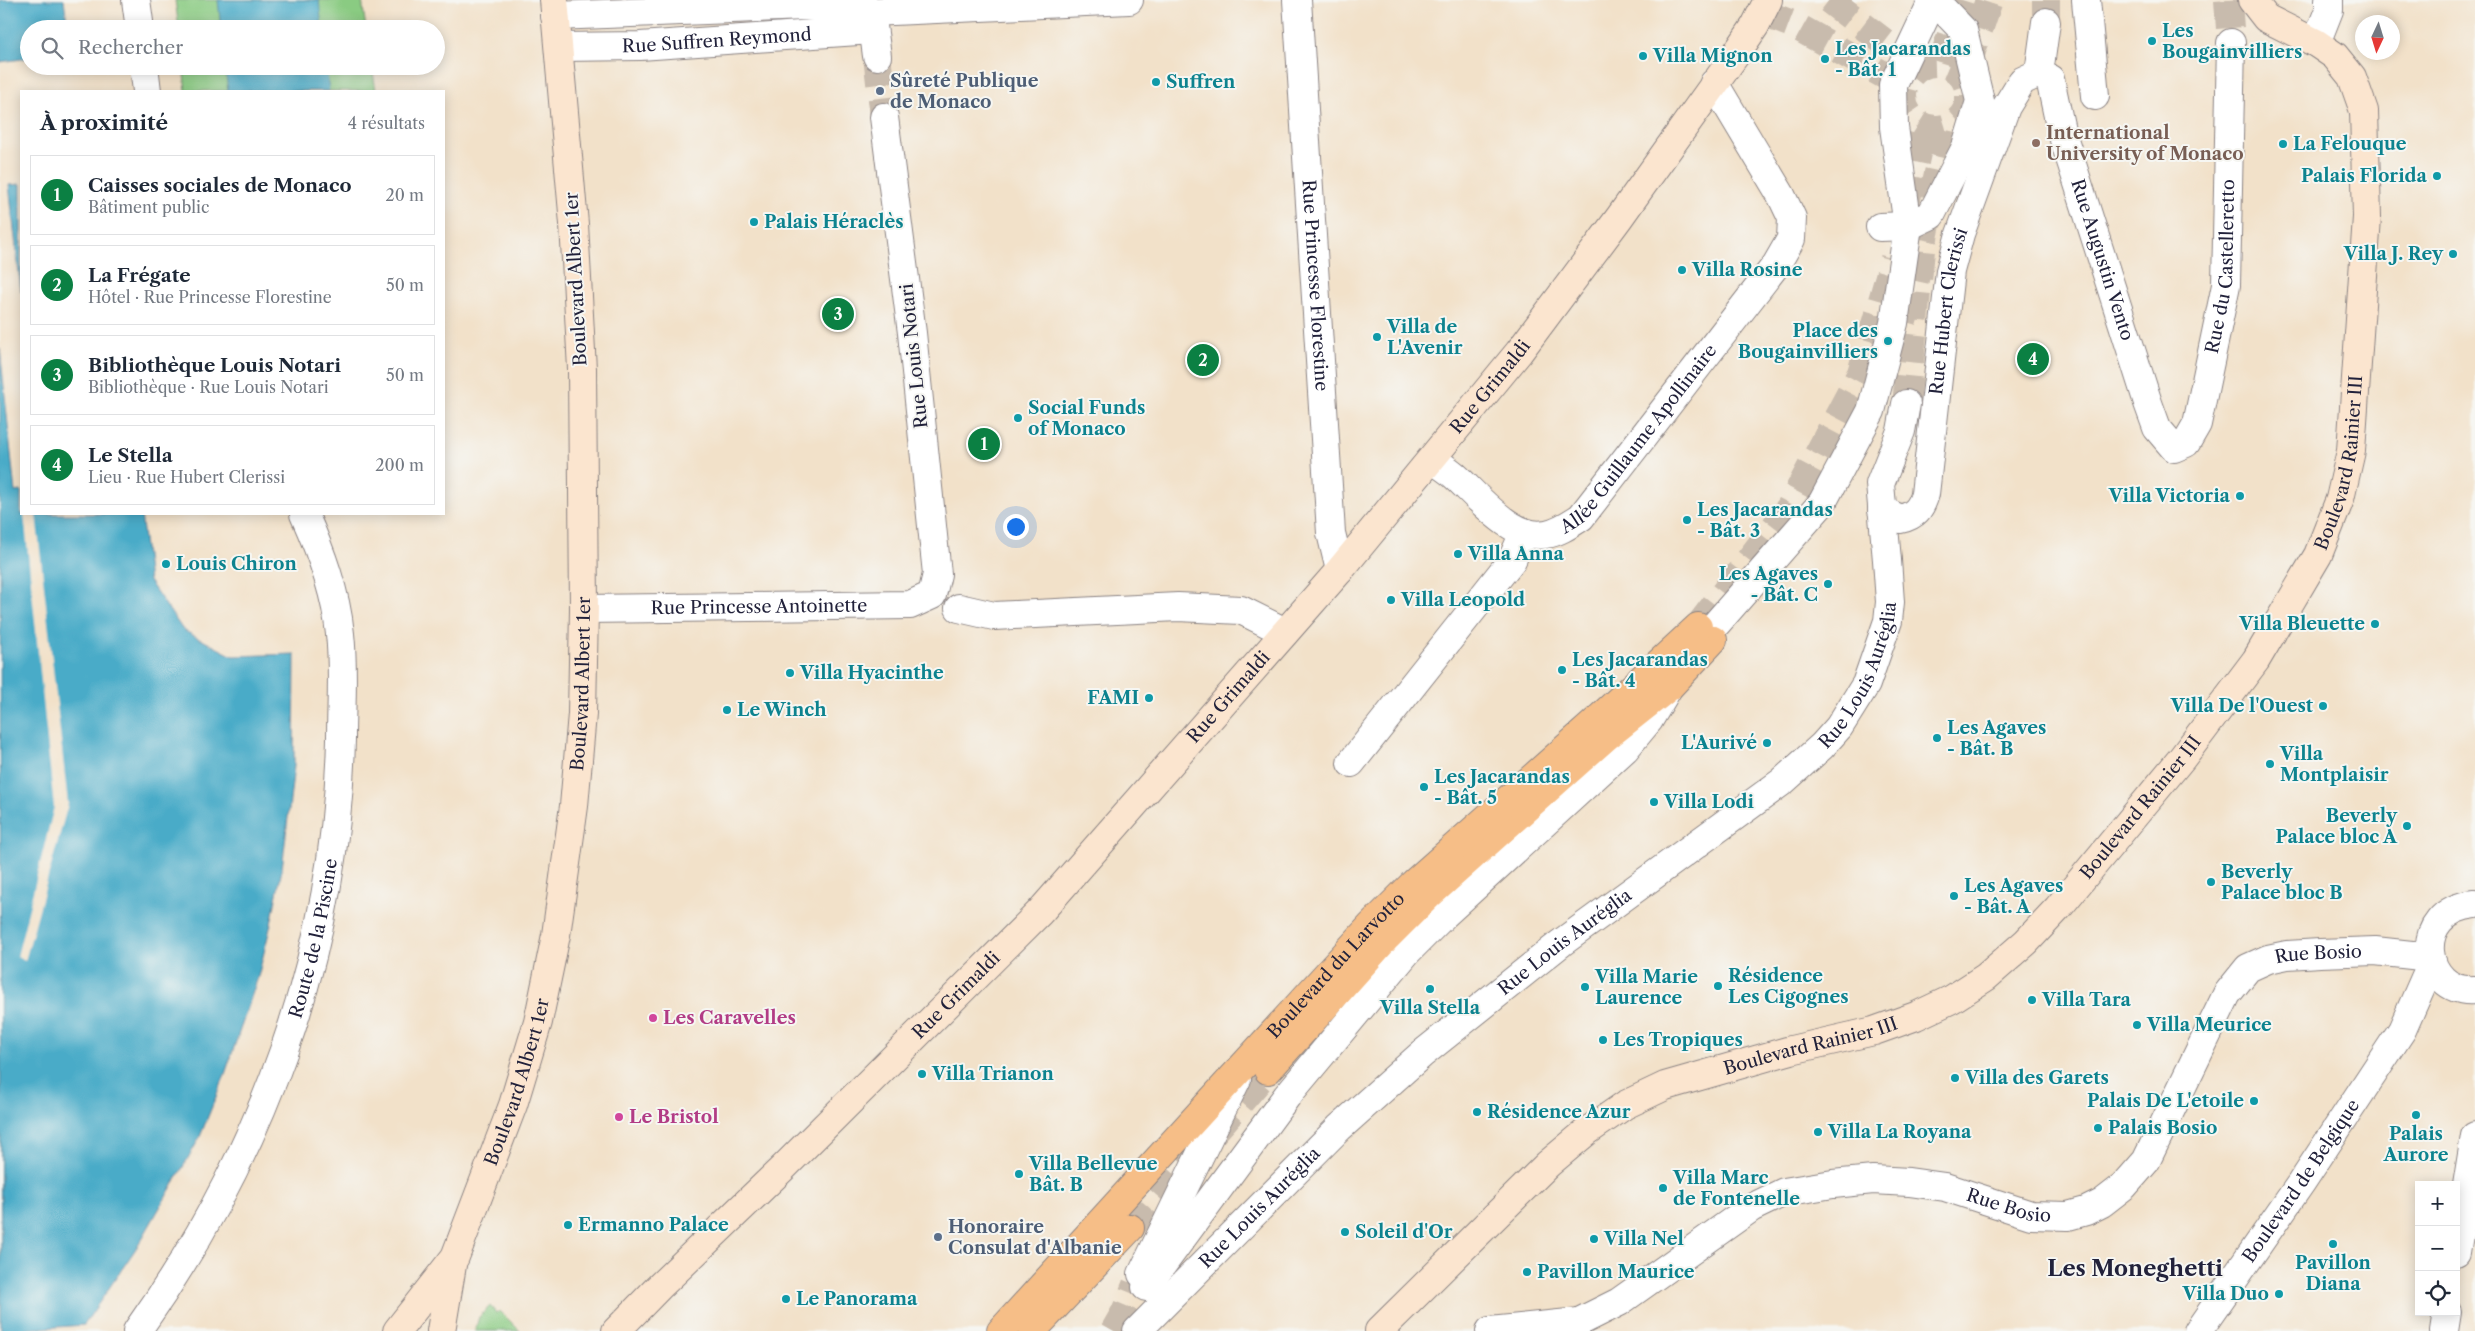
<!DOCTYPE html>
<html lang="fr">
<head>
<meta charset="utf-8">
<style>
	body { margin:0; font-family:"Libre Caslon Text",serif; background:#f2f2f3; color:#1f2937 }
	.controls { position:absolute; right:15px; bottom:15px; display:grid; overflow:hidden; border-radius:0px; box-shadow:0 2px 12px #0003 }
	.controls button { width:45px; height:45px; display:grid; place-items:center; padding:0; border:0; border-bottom:1px solid #e0e1e3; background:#fff; color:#1f2937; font:25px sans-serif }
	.compass { position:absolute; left:2355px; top:15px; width:45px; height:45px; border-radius:50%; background:#fff; box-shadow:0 2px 12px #0003; rotate:184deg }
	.you { position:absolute; left:1015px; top:526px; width:18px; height:18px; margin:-12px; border:4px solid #fff; border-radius:50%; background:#1a73e8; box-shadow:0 0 0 8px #1a73e833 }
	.badge { display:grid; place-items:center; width:32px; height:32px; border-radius:50%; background:#0b8043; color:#fff; font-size:16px; font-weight:700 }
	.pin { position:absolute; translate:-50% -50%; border:2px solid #fff; box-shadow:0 1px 5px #0006 }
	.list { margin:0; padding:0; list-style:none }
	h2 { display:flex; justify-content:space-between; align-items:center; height:65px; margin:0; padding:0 20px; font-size:21px }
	h2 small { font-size:16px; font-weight:400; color:#747a83 }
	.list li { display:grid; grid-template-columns:32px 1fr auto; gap:15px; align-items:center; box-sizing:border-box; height:80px; margin:0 10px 10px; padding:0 10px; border:1px solid #e0e1e3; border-radius:0px }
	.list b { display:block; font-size:19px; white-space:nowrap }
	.list p { margin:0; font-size:16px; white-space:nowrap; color:#747a83 }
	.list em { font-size:16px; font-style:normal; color:#747a83 }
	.icon { flex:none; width:28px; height:28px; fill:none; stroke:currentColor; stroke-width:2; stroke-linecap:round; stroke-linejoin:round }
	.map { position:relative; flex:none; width:2475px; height:1331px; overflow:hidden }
	.search { position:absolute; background:#fff; box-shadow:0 2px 12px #0003; left:20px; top:20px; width:425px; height:55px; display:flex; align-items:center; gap:12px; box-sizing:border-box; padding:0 18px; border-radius:28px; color:#747a83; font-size:19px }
	.panel { position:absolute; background:#fff; box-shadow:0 2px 12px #0003; left:20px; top:90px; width:425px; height:425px; border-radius:0px }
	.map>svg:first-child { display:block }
	.green { fill:#8acb82; stroke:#56765e }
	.water { fill:#48abc8; stroke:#356682 }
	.pier { fill:#f2e1c9 }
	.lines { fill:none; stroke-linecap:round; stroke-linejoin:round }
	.minor-tunnel { stroke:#c8bbad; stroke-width:28; stroke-dasharray:28 14; stroke-linecap:butt }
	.primary-tunnel { stroke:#c8bbad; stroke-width:28; stroke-dasharray:28 14; stroke-linecap:butt }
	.pedestrian-casing { stroke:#8a8282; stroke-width:30 }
	.minor-casing { stroke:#8a8282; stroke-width:30 }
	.tertiary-casing { stroke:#8a8282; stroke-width:30 }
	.secondary-casing { stroke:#8a8282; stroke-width:30 }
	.primary-casing { stroke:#8a8282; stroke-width:30 }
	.pedestrian { stroke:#fff; stroke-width:28 }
	.minor { stroke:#fff; stroke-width:28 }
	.tertiary { stroke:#fff; stroke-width:28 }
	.secondary { stroke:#fbe5cf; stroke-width:28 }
	.primary { stroke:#f6be87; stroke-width:28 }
	.culture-dot { fill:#0f9aa8; stroke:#f6f6f2; stroke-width:2 }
	.service-dot { fill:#5c6f8a; stroke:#f6f6f2; stroke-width:2 }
	.education-dot { fill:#8d6e63; stroke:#f6f6f2; stroke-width:2 }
	.hotel-dot { fill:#d1479c; stroke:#f6f6f2; stroke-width:2 }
	.labels { text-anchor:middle; stroke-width:4; stroke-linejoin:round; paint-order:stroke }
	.culture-label { font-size:18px; font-weight:bold; fill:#0d838f; stroke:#f6f6f2; text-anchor:start }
	.street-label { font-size:18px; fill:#22223b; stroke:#f6f6f2 }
	.service-label { font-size:18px; font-weight:bold; fill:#4e5e75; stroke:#f6f6f2; text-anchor:start }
	.education-label { font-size:18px; font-weight:bold; fill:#785e54; stroke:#f6f6f2; text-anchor:start }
	.hotel-label { font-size:18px; font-weight:bold; fill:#b23c85; stroke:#f6f6f2; text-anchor:start }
	.district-label { font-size:22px; font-weight:bold; fill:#22223b; stroke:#f6f6f2 }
</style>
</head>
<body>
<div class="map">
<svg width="2475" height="1331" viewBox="0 0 2475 1331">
	<rect width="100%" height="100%" fill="#f6f6f2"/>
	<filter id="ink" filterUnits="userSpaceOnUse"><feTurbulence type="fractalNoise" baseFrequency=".02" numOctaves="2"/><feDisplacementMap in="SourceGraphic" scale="10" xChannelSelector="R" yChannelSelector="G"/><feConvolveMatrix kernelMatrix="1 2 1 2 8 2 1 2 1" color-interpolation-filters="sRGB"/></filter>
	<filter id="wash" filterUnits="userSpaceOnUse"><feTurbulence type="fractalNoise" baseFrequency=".0096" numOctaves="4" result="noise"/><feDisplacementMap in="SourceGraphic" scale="20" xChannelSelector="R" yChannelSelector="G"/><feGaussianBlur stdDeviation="1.12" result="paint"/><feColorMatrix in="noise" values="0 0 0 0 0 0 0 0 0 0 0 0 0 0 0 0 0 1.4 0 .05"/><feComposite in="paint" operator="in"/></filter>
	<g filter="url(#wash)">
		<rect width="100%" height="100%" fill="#f2e1c9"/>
		<g class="green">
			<path d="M175 0H362L366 29H179Z"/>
			<path d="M183 66H372L376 91H186Z"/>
			<path d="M490 1306 496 1313 500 1311 520 1331H475L479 1317Z"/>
		</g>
		<g class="water">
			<path d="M0 0H64L68 29H29V58L0 62Z"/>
			<path d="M218 0H319L322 29H221Z"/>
			<path d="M225 66H326L329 91H228Z"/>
			<path d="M21 184V292L9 185Z"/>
			<path d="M0 348 15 492 21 491V514H141L149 581 183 630 233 656 295 654 294 766 282 869 271 924 258 977 224 1077 199 1139 139 1244 84 1325 1 1331Z"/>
		</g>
		<path class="pier" d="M24 514H36L68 804 25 961 17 957 54 807Z"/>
	</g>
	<g filter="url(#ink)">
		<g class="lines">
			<g class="minor-tunnel">
				<path d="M2228 0 2231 43"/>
				<path d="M2046 22V0"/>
				<path d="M877 56 884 117"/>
				<path d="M1906 404 1921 250"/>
				<path d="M1114 1331 1125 1312 1136 1285"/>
			</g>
			<g class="primary-tunnel">
				<path d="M1829 0 1918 68"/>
				<path d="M1763 13 1792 24 1904 86"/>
				<path d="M1942 63 1962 0"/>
				<circle cx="1936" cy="96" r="33"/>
				<path d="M1966 69 1989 0"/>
				<path d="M1906 203 1923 126"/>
				<path d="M1903 321 1914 284 1948 127"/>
				<path d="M1698 627 1790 507 1861 373 1894 259"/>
				<path d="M1130 1228 1268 1070"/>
			</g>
			<defs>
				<g id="pedestrian">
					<path d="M2086 0 2095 96"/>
					<path d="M1880 227 1908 226 1931 215 1966 147 1980 101 1963 30 1934 0"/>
					<path d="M959 608 994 616 1178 607 1241 610 1285 632"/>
					<path d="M1717 623 1822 503 1871 411 1894 323 1908 226 1894 127 1893 85 1933 0"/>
				</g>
				<g id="minor">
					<path d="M136 0 140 29"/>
					<path id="s1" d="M1297 0 1331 533 1340 570"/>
					<path d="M871 11 877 56"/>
					<path d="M555 16 804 6 871 12 1129 0"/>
					<path d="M2316 43 2329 10V0"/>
					<path id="s2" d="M559 47 640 46 873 30"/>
					<path d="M144 66 147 91"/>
					<path id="s3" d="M2039 73 2050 79 2061 130 2148 403 2157 428 2174 448 2186 443 2197 424 2226 285 2231 43"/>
					<path d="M2039 73 2046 22"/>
					<path id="s4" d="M1432 459C1439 464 1447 469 1454 475 1477 495 1512 541 1546 534 1559 532 1570 524 1581 517L1776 265 1791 239 1792 218 1781 195 1714 83"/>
					<path id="s5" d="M1882 510 1900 519C1915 516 1921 508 1925 494L1950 271 1960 234 2006 107 2022 81 2039 73"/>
					<path id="s6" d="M584 609 910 605 932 595 937 574 912 333 884 117"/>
					<path d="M1351 763 1512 560 1524 533"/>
					<path d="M2456 1253 2475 1136"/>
					<path d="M1142 1274 1237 1079"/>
					<path d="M1146 1287 1287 1096 1407 952 1444 915 1625 749 1649 720 1667 690"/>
					<path id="s7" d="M137 1331C262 1155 336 956 341 739 341 704 344 669 340 634 336 592 321 552 304 514"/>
					<path id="s8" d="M1137 1331 1339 1128 1422 1054 1561 943 1783 781 1822 746 1839 727 1866 684 1888 621 1890 602 1887 560 1880 484 1901 431 1906 404"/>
					<path id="s9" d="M1490 1331 1579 1322 1619 1302 1751 1208 1784 1192 1833 1184 1873 1180 1909 1182 1945 1187 2031 1215 2068 1216 2086 1211 2102 1203 2124 1186 2146 1161 2227 994 2248 968 2268 959 2287 955 2320 953 2375 951 2430 957"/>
					<path d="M2444 1331 2447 1312"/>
				</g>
				<g id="tertiary">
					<path d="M2475 904C2408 911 2422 995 2475 990"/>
					<path id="s10" d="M2198 1331 2301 1183 2402 1030 2432 962"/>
				</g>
				<g id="secondary">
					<path id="s11" d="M397 1331 455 1257 513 1105 538 1022 556 935 574 806 582 714 584 609 582 369 574 224 554 0"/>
					<path d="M441 1331 452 1265"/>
					<path id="s12" d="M616 1331 659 1287 785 1166 1040 912 1340 570 1519 352 1619 218 1736 54 1755 26 1768 0"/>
					<path id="s13" d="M1379 1331 1548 1164 1586 1132 1625 1105 1665 1086 1791 1050 1874 1031 1916 1016 1952 999 1986 977 2026 942 2058 908 2182 758 2256 660 2318 555 2340 499 2351 451 2367 217 2364 111 2352 77 2335 56 2316 43 2266 18 2252 0"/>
				</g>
				<g id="primary">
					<path d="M1268 1070 1387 937 1429 895 1606 737 1669 687 1713 640"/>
					<path id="s14" d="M1001 1331 1371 926 1414 883 1592 725 1698 627"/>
					<path d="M1032 1331 1130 1228"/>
				</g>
			</defs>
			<use href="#pedestrian" class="pedestrian-casing"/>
			<use href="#minor" class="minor-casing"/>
			<use href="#tertiary" class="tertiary-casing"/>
			<use href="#secondary" class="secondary-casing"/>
			<use href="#primary" class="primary-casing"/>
			<use href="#pedestrian" class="pedestrian"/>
			<use href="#minor" class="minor"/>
			<use href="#tertiary" class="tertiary"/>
			<use href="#secondary" class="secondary"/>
			<use href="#primary" class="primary"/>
		</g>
	</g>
	<g class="culture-dot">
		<circle cx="2152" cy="41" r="5"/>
		<circle cx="1643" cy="56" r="5"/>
		<circle cx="1825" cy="59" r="5"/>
		<circle cx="1156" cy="82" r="5"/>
		<circle cx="2283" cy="144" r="5"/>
		<circle cx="2437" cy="176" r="5"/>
		<circle cx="754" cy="222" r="5"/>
		<circle cx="2453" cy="254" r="5"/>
		<circle cx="1682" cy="270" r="5"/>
		<circle cx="1377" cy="337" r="5"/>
		<circle cx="1888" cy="341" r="5"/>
		<circle cx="1018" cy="418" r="5"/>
		<circle cx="2240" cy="496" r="5"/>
		<circle cx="1687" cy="520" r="5"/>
		<circle cx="1458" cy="554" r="5"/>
		<circle cx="166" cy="564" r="5"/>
		<circle cx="1828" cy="584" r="5"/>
		<circle cx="1391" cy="600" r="5"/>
		<circle cx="2375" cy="624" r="5"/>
		<circle cx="1562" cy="670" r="5"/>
		<circle cx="790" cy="673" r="5"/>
		<circle cx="1149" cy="698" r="5"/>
		<circle cx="2323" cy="706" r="5"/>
		<circle cx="727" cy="710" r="5"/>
		<circle cx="1937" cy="738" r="5"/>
		<circle cx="1767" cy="743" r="5"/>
		<circle cx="2270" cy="764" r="5"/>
		<circle cx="1424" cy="787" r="5"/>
		<circle cx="1654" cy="802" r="5"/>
		<circle cx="2407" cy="826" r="5"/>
		<circle cx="2211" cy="882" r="5"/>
		<circle cx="1954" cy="896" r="5"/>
		<circle cx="1718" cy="986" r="5"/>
		<circle cx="1585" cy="987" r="5"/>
		<circle cx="1430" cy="989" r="5"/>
		<circle cx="2032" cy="1000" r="5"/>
		<circle cx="2137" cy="1025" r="5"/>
		<circle cx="1603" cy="1040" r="5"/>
		<circle cx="922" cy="1074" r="5"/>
		<circle cx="1955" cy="1078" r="5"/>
		<circle cx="2254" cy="1101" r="5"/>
		<circle cx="1477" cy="1112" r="5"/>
		<circle cx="2416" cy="1115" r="5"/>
		<circle cx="2098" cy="1128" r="5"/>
		<circle cx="1818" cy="1132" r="5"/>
		<circle cx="1019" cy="1174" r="5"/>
		<circle cx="1663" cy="1188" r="5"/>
		<circle cx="568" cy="1225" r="5"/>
		<circle cx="1345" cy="1232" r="5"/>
		<circle cx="1594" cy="1239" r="5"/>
		<circle cx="2333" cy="1244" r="5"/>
		<circle cx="1527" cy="1272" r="5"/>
		<circle cx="2279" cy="1294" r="5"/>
		<circle cx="786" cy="1299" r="5"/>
	</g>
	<g class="service-dot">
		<circle cx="880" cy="91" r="5"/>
		<circle cx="938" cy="1237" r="5"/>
	</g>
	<circle class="education-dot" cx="2036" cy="143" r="5"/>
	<g class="hotel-dot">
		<circle cx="653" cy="1018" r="5"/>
		<circle cx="619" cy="1117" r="5"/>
	</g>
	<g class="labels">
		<g class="culture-label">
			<text x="2162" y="37">Les<tspan x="2162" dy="21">Bougainvilliers</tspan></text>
			<text x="1835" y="55">Les Jacarandas<tspan x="1835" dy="21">- Bât. 1</tspan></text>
			<text x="1653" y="62">Villa Mignon</text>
			<text x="1166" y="88">Suffren</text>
			<text x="2293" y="150">La Felouque</text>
			<text x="2427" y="182" text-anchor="end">Palais Florida</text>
			<text x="764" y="228">Palais Héraclès</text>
			<text x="2443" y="260" text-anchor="end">Villa J. Rey</text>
			<text x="1692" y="276">Villa Rosine</text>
			<text x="1387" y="333">Villa de<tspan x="1387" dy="21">L'Avenir</tspan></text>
			<text x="1878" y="337" text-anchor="end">Place des<tspan x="1878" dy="21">Bougainvilliers</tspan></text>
			<text x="1028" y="414">Social Funds<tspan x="1028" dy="21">of Monaco</tspan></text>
			<text x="2230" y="502" text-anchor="end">Villa Victoria</text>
			<text x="1697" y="516">Les Jacarandas<tspan x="1697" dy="21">- Bât. 3</tspan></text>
			<text x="1468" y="560">Villa Anna</text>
			<text x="176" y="570">Louis Chiron</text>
			<text x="1818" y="580" text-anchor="end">Les Agaves<tspan x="1818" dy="21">- Bât. C</tspan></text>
			<text x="1401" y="606">Villa Leopold</text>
			<text x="2365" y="630" text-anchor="end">Villa Bleuette</text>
			<text x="1572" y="666">Les Jacarandas<tspan x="1572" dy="21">- Bât. 4</tspan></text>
			<text x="800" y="679">Villa Hyacinthe</text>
			<text x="1139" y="704" text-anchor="end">FAMI</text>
			<text x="2313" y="712" text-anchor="end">Villa De l'Ouest</text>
			<text x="737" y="716">Le Winch</text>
			<text x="1947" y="734">Les Agaves<tspan x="1947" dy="21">- Bât. B</tspan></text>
			<text x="1757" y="749" text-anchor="end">L'Aurivé</text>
			<text x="2280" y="760">Villa<tspan x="2280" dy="21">Montplaisir</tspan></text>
			<text x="1434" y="783">Les Jacarandas<tspan x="1434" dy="21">- Bât. 5</tspan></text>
			<text x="1664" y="808">Villa Lodi</text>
			<text x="2397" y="822" text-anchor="end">Beverly<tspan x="2397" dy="21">Palace bloc A</tspan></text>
			<text x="2221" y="878">Beverly<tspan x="2221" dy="21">Palace bloc B</tspan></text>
			<text x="1964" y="892">Les Agaves<tspan x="1964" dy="21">- Bât. A</tspan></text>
			<text x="1728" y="982">Résidence<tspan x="1728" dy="21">Les Cigognes</tspan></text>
			<text x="1595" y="983">Villa Marie<tspan x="1595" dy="21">Laurence</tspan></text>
			<text x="2042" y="1006">Villa Tara</text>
			<text x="1430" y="1014" text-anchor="middle">Villa Stella</text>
			<text x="2147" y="1031">Villa Meurice</text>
			<text x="1613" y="1046">Les Tropiques</text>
			<text x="932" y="1080">Villa Trianon</text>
			<text x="1965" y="1084">Villa des Garets</text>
			<text x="2244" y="1107" text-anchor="end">Palais De L'etoile</text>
			<text x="1487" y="1118">Résidence Azur</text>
			<text x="2108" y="1134">Palais Bosio</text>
			<text x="1828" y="1138">Villa La Royana</text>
			<text x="2416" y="1140" text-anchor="middle">Palais<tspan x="2416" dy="21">Aurore</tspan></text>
			<text x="1029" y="1170">Villa Bellevue<tspan x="1029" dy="21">Bât. B</tspan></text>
			<text x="1673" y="1184">Villa Marc<tspan x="1673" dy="21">de Fontenelle</tspan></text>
			<text x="578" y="1231">Ermanno Palace</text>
			<text x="1355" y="1238">Soleil d'Or</text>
			<text x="1604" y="1245">Villa Nel</text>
			<text x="2333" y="1269" text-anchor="middle">Pavillon<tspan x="2333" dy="21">Diana</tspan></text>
			<text x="1537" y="1278">Pavillon Maurice</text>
			<text x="2269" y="1300" text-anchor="end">Villa Duo</text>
			<text x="796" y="1305">Le Panorama</text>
		</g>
		<g class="street-label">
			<text dy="6" stroke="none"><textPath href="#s2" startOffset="158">Rue Suffren Reymond</textPath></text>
			<text dy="6" stroke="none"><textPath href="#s3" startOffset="201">Rue Augustin Vento</textPath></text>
			<text dy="6" stroke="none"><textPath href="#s3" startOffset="599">Rue du Castelleretto</textPath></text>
			<text transform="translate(576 279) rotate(-93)" y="6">Boulevard Albert 1er</text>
			<text dy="6" stroke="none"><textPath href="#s1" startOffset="286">Rue Princesse Florestine</textPath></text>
			<text dy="6" stroke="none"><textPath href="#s5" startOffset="242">Rue Hubert Clerissi</textPath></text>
			<text transform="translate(914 356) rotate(-96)" y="6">Rue Louis Notari</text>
			<text dy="6" stroke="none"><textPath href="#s12" startOffset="1288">Rue Grimaldi</textPath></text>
			<text dy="6" stroke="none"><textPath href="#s4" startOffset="276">Allée Guillaume Apollinaire</textPath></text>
			<text dy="6" stroke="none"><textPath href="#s13" startOffset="1355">Boulevard Rainier III</textPath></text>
			<text dy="6" stroke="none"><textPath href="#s6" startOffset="175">Rue Princesse Antoinette</textPath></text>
			<text dy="6" stroke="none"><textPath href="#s8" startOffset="984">Rue Louis Auréglia</textPath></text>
			<text dy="6" stroke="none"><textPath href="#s11" startOffset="685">Boulevard Albert 1er</textPath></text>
			<text dy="6" stroke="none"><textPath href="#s12" startOffset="882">Rue Grimaldi</textPath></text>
			<text dy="6" stroke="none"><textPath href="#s13" startOffset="950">Boulevard Rainier III</textPath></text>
			<text dy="6" stroke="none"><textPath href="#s7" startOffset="434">Route de la Piscine</textPath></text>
			<text dy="6" stroke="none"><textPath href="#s8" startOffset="579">Rue Louis Auréglia</textPath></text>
			<text dy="6" stroke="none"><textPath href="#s9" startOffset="1012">Rue Bosio</textPath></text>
			<text dy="6" stroke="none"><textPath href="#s14" startOffset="496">Boulevard du Larvotto</textPath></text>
			<text dy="6" stroke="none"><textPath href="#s12" startOffset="478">Rue Grimaldi</textPath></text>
			<text dy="6" stroke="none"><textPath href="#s13" startOffset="530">Boulevard Rainier III</textPath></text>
			<text dy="6" stroke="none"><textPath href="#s11" startOffset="280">Boulevard Albert 1er</textPath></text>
			<text dy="6" stroke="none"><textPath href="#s10" startOffset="182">Boulevard de Belgique</textPath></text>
			<text dy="6" stroke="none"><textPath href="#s9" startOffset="562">Rue Bosio</textPath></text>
			<text dy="6" stroke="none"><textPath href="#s8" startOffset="174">Rue Louis Auréglia</textPath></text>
		</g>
		<g class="service-label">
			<text x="890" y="87">Sûreté Publique<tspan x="890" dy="21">de Monaco</tspan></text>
			<text x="948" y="1233">Honoraire<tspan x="948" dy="21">Consulat d'Albanie</tspan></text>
		</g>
		<g class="education-label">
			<text x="2046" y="139">International<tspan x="2046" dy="21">University of Monaco</tspan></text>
		</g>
		<g class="hotel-label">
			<text x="663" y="1024">Les Caravelles</text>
			<text x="629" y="1123">Le Bristol</text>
		</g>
		<g class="district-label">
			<text x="2135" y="1276">Les Moneghetti</text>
		</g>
	</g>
</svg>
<div class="controls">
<button>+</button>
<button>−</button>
<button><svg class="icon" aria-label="locate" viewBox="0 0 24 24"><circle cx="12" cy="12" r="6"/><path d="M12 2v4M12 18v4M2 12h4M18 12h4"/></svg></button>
</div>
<svg class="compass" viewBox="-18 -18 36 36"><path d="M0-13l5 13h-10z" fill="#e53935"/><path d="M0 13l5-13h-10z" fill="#747a83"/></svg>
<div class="you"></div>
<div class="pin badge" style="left:984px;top:444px">1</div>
<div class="pin badge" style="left:1203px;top:360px">2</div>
<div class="pin badge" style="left:838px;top:314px">3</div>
<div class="pin badge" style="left:2033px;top:359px">4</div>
<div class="search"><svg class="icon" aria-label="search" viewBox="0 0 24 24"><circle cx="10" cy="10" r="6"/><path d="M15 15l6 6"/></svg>Rechercher</div>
<section class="panel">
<h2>À proximité<small>4 résultats</small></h2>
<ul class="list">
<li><span class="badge">1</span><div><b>Caisses sociales de Monaco</b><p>Bâtiment public</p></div><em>20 m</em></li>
<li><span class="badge">2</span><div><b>La Frégate</b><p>Hôtel · Rue Princesse Florestine</p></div><em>50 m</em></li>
<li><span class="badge">3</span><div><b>Bibliothèque Louis Notari</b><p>Bibliothèque · Rue Louis Notari</p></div><em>50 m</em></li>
<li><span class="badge">4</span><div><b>Le Stella</b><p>Lieu · Rue Hubert Clerissi</p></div><em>200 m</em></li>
</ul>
</section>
</div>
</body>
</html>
